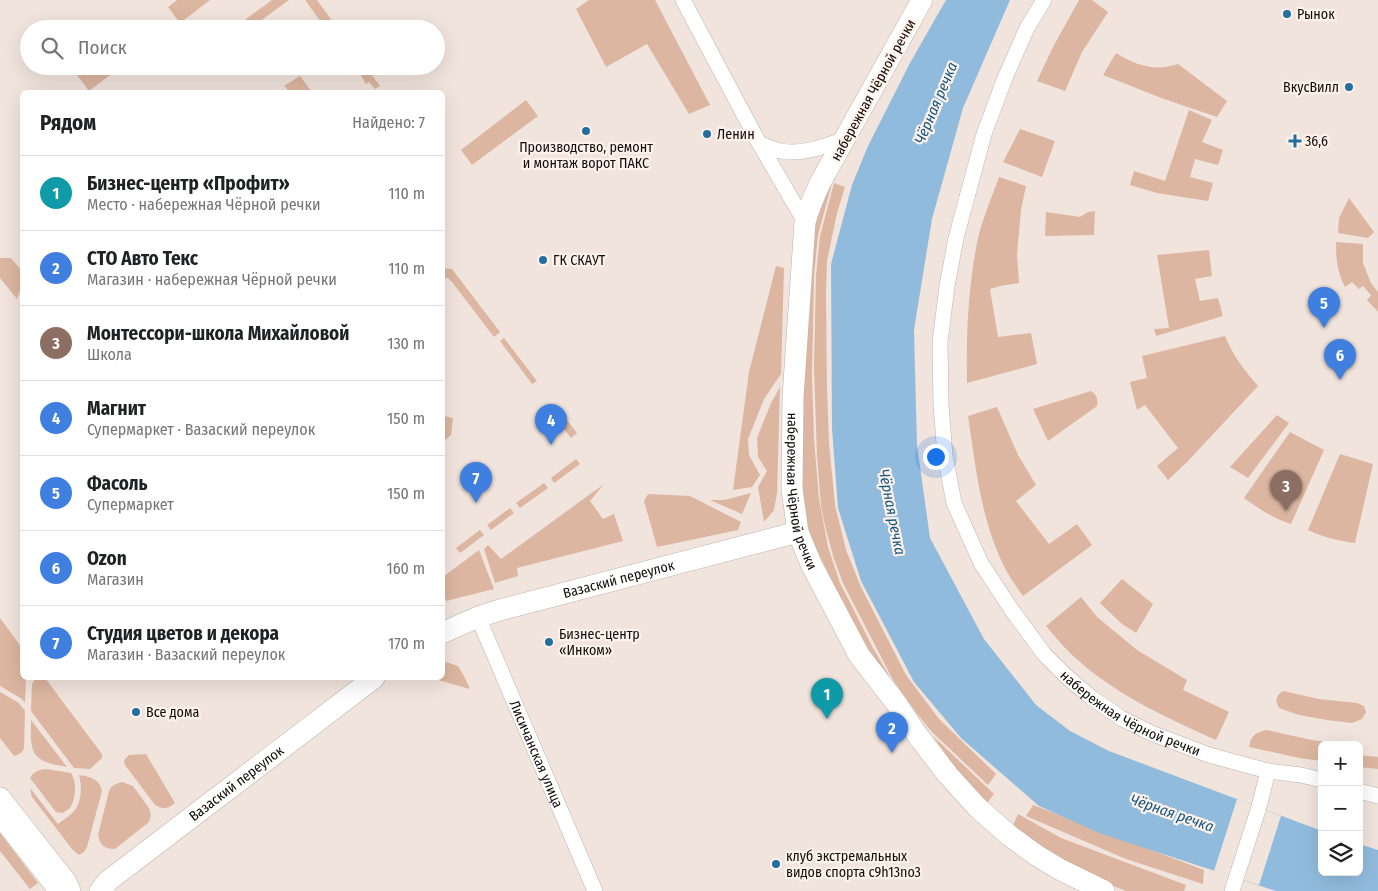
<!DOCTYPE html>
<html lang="ru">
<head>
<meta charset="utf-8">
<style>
	body { margin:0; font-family:"Fira Sans Condensed",sans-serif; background:#f2f2f2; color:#202124 }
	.controls { position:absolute; right:15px; bottom:15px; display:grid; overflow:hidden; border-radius:8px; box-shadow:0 5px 20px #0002 }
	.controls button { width:45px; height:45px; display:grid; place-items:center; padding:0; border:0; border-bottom:1px solid #e0e0e0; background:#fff; color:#202124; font:25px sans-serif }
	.you { position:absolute; left:935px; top:456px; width:18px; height:18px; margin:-12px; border:4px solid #fff; border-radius:50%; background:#1a73e8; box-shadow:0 0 0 8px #1a73e833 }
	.badge { display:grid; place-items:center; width:32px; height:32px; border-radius:50%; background:#1a73e8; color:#fff; font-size:16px; font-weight:700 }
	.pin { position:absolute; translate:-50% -41px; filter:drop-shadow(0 1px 2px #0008) }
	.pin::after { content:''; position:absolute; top:26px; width:18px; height:15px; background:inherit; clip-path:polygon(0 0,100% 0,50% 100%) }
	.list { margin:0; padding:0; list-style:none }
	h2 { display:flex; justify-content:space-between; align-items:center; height:65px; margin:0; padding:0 20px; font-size:21px }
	h2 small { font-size:16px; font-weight:400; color:#757577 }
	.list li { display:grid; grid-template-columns:32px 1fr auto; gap:15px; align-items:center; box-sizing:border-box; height:75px; padding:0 20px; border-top:1px solid #e0e0e0 }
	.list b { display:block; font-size:19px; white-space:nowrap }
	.list p { margin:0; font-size:16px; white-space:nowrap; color:#757577 }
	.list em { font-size:16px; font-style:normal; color:#757577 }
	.icon { flex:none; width:28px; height:28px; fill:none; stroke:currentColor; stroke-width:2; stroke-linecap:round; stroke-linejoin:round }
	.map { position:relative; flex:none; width:1378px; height:891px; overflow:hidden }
	.search { position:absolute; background:#fff; box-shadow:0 5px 20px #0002; left:20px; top:20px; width:425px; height:55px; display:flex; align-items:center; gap:12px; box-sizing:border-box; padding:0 18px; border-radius:28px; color:#757577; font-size:19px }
	.panel { position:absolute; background:#fff; box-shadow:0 5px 20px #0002; left:20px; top:90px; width:425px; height:590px; border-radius:8px }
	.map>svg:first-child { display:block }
	.green { fill:#dcb6a0 }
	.water { fill:#91bbdd }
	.pier { fill:#f1e4dd }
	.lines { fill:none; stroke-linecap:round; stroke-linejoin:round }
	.street-casing { stroke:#beb2ab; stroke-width:16 }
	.secondary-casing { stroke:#beb2ab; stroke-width:22 }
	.street { stroke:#fff; stroke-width:15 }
	.secondary { stroke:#fff; stroke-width:21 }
	.poi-dot { fill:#236ea1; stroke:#fef2ea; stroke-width:2 }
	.labels { text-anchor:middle; stroke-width:4.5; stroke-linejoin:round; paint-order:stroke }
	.poi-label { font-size:14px; fill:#0f0b09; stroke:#fef2ea; text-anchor:start }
	.street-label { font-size:14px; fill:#0f0b09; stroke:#fef2ea }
	.water-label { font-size:15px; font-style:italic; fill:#135783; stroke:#fef2ea }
</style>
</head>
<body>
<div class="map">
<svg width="1378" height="891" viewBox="0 0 1378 891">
	<rect width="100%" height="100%" fill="#f1e4dd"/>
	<g class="green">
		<path d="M177 0H210L180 23 168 7Z"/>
		<path d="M272 0H289L249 29H235L234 28Z"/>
		<path d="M305 0H317L338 29H326Z"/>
		<path d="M589 0H655L710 105 689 114 647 44 606 67 576 9Z"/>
		<path d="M1079 0H1092L1108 12 1082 52 1065 91 1037 81 1053 47Z"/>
		<path d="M1116 53C1135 65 1155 72 1178 64L1227 101 1217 117 1164 99 1103 75Z"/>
		<path d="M89 66H122L89 91 77 75Z"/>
		<path d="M358 66H365L380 86 375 89 369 82 366 84 361 76 363 73Z"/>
		<path d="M300 76 312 92H290L284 86Z"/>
		<path d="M526 100 538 116 472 165 461 150Z"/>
		<path d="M1189 110 1212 120 1202 142 1223 150 1218 165 1195 159 1190 177 1213 183 1208 201 1157 193 1130 185 1134 171 1165 181Z"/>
		<path d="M1020 129 1055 141 1042 177 1003 162Z"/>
		<path d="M828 172 832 183 818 235 814 276 812 376 814 439 819 499 828 547 840 583 873 648 894 684 926 728 932 740 880 673 830 578 806 526 802 510 806 261Z"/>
		<path d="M999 177 1026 186 1021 210 1017 254 1019 283 1000 286 990 289 998 337 1031 333 1037 364 967 383C966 335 968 286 978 238 983 217 992 197 999 177Z"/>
		<path d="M834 183 845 187 837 213 827 261 826 292 827 388 829 443 835 505 846 550 861 587 906 675 939 719 996 774 988 785 932 732 918 715 893 680 843 583 834 559 825 526 821 506 817 455 814 368 816 275 820 236Z"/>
		<path d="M1349 198 1374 232 1368 238 1338 233 1339 218Z"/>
		<path d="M1095 211 1094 235 1045 236 1046 212 1080 217 1088 212Z"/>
		<path d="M1336 242 1363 244V263L1371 283 1378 292V312L1367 300 1371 295 1363 286 1359 289 1352 282 1345 287C1337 271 1336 259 1336 242Z"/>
		<path d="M1209 250 1212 276 1195 279 1200 301 1218 298 1223 316 1156 336 1154 329 1169 328 1157 255Z"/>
		<path d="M0 258H11L22 271V285L17 299 0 278Z"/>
		<path d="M776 266 784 268 781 374 764 399 748 439 749 455 760 475 752 487 733 490 749 372Z"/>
		<path d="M443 268 452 269 500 332 494 337 452 282 448 278H443Z"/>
		<path d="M1225 336C1233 356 1244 370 1258 386L1187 462 1168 480 1157 466 1178 448 1145 405 1137 410 1130 382 1147 378 1142 356Z"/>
		<path d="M504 338 537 381 532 384 500 341Z"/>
		<path d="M780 387 777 493 774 510 764 522 758 487 767 471 758 457 757 438 771 403Z"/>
		<path d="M1091 391C1097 395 1098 399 1097 406L1048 441 1033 409Z"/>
		<path d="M997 407 1018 455 1036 485 1016 501 1049 544 1077 524 1092 545 1023 596C1017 588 1011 579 1006 570 981 522 976 469 968 416Z"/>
		<path d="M559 410 577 433 571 438 553 414Z"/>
		<path d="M442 414 444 416 453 418 451 435 444 441 442 440Z"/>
		<path d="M1277 415 1289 423 1248 478 1230 467Z"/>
		<path d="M1290 432 1324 450 1291 524C1273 518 1259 509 1244 498Z"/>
		<path d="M1340 454 1373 464 1355 543C1338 541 1323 537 1308 530Z"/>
		<path d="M576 459 580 464 554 483 551 478Z"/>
		<path d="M544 483 548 488 520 508 516 503Z"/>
		<path d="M604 484 590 501 603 519 614 514 623 541 517 568 518 576 495 583 484 549 488 545 501 559Z"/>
		<path d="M751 493 742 514 710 500H724Z"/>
		<path d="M648 494 690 496 741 522 738 530 657 547 644 501Z"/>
		<path d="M510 508 514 513 491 530 487 525Z"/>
		<path d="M480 530 484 535 460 553 456 548Z"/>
		<path d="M479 550 494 589 446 601 443 593V577Z"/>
		<path d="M1122 579 1153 604 1136 633 1122 624 1100 603Z"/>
		<path d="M1081 597 1097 617 1137 650 1187 680 1183 690 1229 712 1216 740C1168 718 1120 697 1080 662 1067 651 1056 638 1046 626Z"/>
		<path d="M0 618 22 648V678H26L25 703 22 699 0 686Z"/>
		<path d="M443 661 458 666 464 676 470 689 431 678H442Z"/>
		<path d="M39 678H45L102 754V758L90 769 74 768 31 711 32 684 35 679Z"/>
		<path d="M1283 691 1319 699 1357 703 1364 706 1366 712 1362 719 1352 723 1327 720 1299 715 1279 708 1276 701 1278 695Z"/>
		<path d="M0 692 19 703 25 711 24 748C22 753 19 755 14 756L0 738Z"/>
		<path d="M31 720 67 767C31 761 30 754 31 720Z"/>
		<path d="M1267 730 1312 740 1341 744V745H1322V761L1299 758 1249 747C1251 736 1255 732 1267 730Z"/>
		<path d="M933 736 994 794 985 806 964 781Z"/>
		<path d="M146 754 175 803C167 809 165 810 155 805L125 765 124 760 129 755Z"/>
		<path d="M1359 755 1378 757V769L1359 767Z"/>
		<path d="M46 769 71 773C77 782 76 799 70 808 69 809 64 812 63 813L56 812 30 778C34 771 39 770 46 769Z"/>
		<path d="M79 775C90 777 99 778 102 791L87 847 84 852 79 855 72 849 32 797 30 788 58 824C63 820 70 816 74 811 82 803 82 785 79 775Z"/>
		<path d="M122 782 133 786 149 808 151 815 149 822 115 849C104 849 100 845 98 835L109 791C112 785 115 784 122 782Z"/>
		<path d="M1033 805 1204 870 1203 884 1126 859 1026 816Z"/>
		<path d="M1018 814 1061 838 1186 885 1184 891H1126L1083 874 1011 830Z"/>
		<path d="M0 833 38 883 30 889 0 851Z"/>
	</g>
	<path class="water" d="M946 0H1010L963 108 932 219 914 330 917 445 930 538 984 639 1036 705 1070 731 1109 751 1322 831V872H1359V844L1378 850V891H1276L1099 833 1039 806 961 738 914 682 861 581 838 508 832 429 831 264 852 185 868 146 910 63Z"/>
	<path class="pier" d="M1237 799 1281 816 1259 885 1214 871Z"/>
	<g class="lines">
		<defs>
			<g id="street">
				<path d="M683 0 759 143 805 222"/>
				<path id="s1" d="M1044 0 1027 28 1005 78 984 134 956 238 947 286 940 342 941 405 945 456 954 503 981 563 1011 609 1044 654 1067 677 1092 698 1121 718 1151 733 1209 755 1268 771 1301 775 1322 780"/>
				<path d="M759 143C766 146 773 150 781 151 803 155 825 146 846 139"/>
				<path id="s2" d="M478 617 595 891"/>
				<path d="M1359 791 1378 796"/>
				<path d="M0 820 56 891"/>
				<path d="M1232 891 1259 807 1268 771"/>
			</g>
			<g id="secondary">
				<path id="s3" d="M922 0 820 183C814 196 809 208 805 222L793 397 792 489 798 532 811 564 859 655 896 703 918 736 948 775 977 807 1010 836 1036 855 1059 869 1104 891"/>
				<path id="s4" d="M442 633 478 617 500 610 798 532"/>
				<path d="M0 798 66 882 70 891"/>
				<path id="s5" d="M100 891 108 881 374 678"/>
			</g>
		</defs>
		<use href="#street" class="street-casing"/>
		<use href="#secondary" class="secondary-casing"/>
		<use href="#street" class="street"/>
		<use href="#secondary" class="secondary"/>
	</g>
	<g class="poi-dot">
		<circle cx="1287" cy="14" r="5"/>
		<circle cx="1349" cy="87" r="5"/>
		<circle cx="586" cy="131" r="5"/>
		<circle cx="707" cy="134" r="5"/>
		<path d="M1292.5 133.5h5v5h5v5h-5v5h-5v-5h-5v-5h5z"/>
		<circle cx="543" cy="260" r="5"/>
		<circle cx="549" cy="642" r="5"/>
		<circle cx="136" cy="712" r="5"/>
		<circle cx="776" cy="864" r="5"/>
	</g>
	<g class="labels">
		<g class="poi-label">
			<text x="1297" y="19">Рынок</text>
			<text x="1339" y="92" text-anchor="end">ВкусВилл</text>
			<text x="717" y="139">Ленин</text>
			<text x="1305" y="146">36,6</text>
			<text x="586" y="152" text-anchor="middle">Производство, ремонт<tspan x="586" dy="16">и монтаж ворот ПАКС</tspan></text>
			<text x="553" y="265">ГК СКАУТ</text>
			<text x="559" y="639">Бизнес-центр<tspan x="559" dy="16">«Инком»</tspan></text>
			<text x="146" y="717">Все дома</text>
			<text x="786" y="861">клуб экстремальных<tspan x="786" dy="16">видов спорта c9h13no3</tspan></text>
		</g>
		<g class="street-label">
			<text transform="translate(873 90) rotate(-61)" y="5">набережная Чёрной речки</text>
			<text dy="5" stroke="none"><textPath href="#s3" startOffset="522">набережная Чёрной речки</textPath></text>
			<text dy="5" stroke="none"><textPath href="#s4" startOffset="185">Вазаский переулок</textPath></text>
			<text dy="5" stroke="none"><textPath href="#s1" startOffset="805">набережная Чёрной речки</textPath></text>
			<text dy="5" stroke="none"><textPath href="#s2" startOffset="149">Лисичанская улица</textPath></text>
			<text dy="5" stroke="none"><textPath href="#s5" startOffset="174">Вазаский переулок</textPath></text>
		</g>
		<g class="water-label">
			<text transform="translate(936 103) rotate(-67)" y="5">Чёрная речка</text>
			<text transform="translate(892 512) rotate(79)" y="5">Чёрная речка</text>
			<text transform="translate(1172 813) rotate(19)" y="5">Чёрная речка</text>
		</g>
	</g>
</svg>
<div class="controls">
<button>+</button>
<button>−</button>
<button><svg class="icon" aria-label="layers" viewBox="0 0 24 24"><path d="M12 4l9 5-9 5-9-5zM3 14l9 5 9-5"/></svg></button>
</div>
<div class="you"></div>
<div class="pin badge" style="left:827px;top:719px;background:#0f9aa8">1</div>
<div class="pin badge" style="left:892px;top:753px;background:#3f7fe0">2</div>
<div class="pin badge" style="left:1286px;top:511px;background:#8d6e63">3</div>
<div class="pin badge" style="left:551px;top:445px;background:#3f7fe0">4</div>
<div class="pin badge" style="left:1324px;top:328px;background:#3f7fe0">5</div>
<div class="pin badge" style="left:1340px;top:380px;background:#3f7fe0">6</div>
<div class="pin badge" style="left:476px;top:503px;background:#3f7fe0">7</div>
<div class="search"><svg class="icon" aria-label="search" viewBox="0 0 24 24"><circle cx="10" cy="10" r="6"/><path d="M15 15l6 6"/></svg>Поиск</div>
<section class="panel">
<h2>Рядом<small>Найдено: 7</small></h2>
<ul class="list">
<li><span class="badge" style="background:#0f9aa8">1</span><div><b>Бизнес-центр «Профит»</b><p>Место · набережная Чёрной речки</p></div><em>110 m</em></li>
<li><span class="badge" style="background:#3f7fe0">2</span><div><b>СТО Авто Текс</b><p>Магазин · набережная Чёрной речки</p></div><em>110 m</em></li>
<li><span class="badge" style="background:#8d6e63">3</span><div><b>Монтессори-школа Михайловой</b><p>Школа</p></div><em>130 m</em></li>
<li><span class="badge" style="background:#3f7fe0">4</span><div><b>Магнит</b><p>Супермаркет · Вазаский переулок</p></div><em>150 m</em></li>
<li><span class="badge" style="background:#3f7fe0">5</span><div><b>Фасоль</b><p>Супермаркет</p></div><em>150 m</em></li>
<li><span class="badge" style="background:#3f7fe0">6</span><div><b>Ozon</b><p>Магазин</p></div><em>160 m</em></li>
<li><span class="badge" style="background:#3f7fe0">7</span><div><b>Студия цветов и декора</b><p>Магазин · Вазаский переулок</p></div><em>170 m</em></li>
</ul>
</section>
</div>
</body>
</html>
